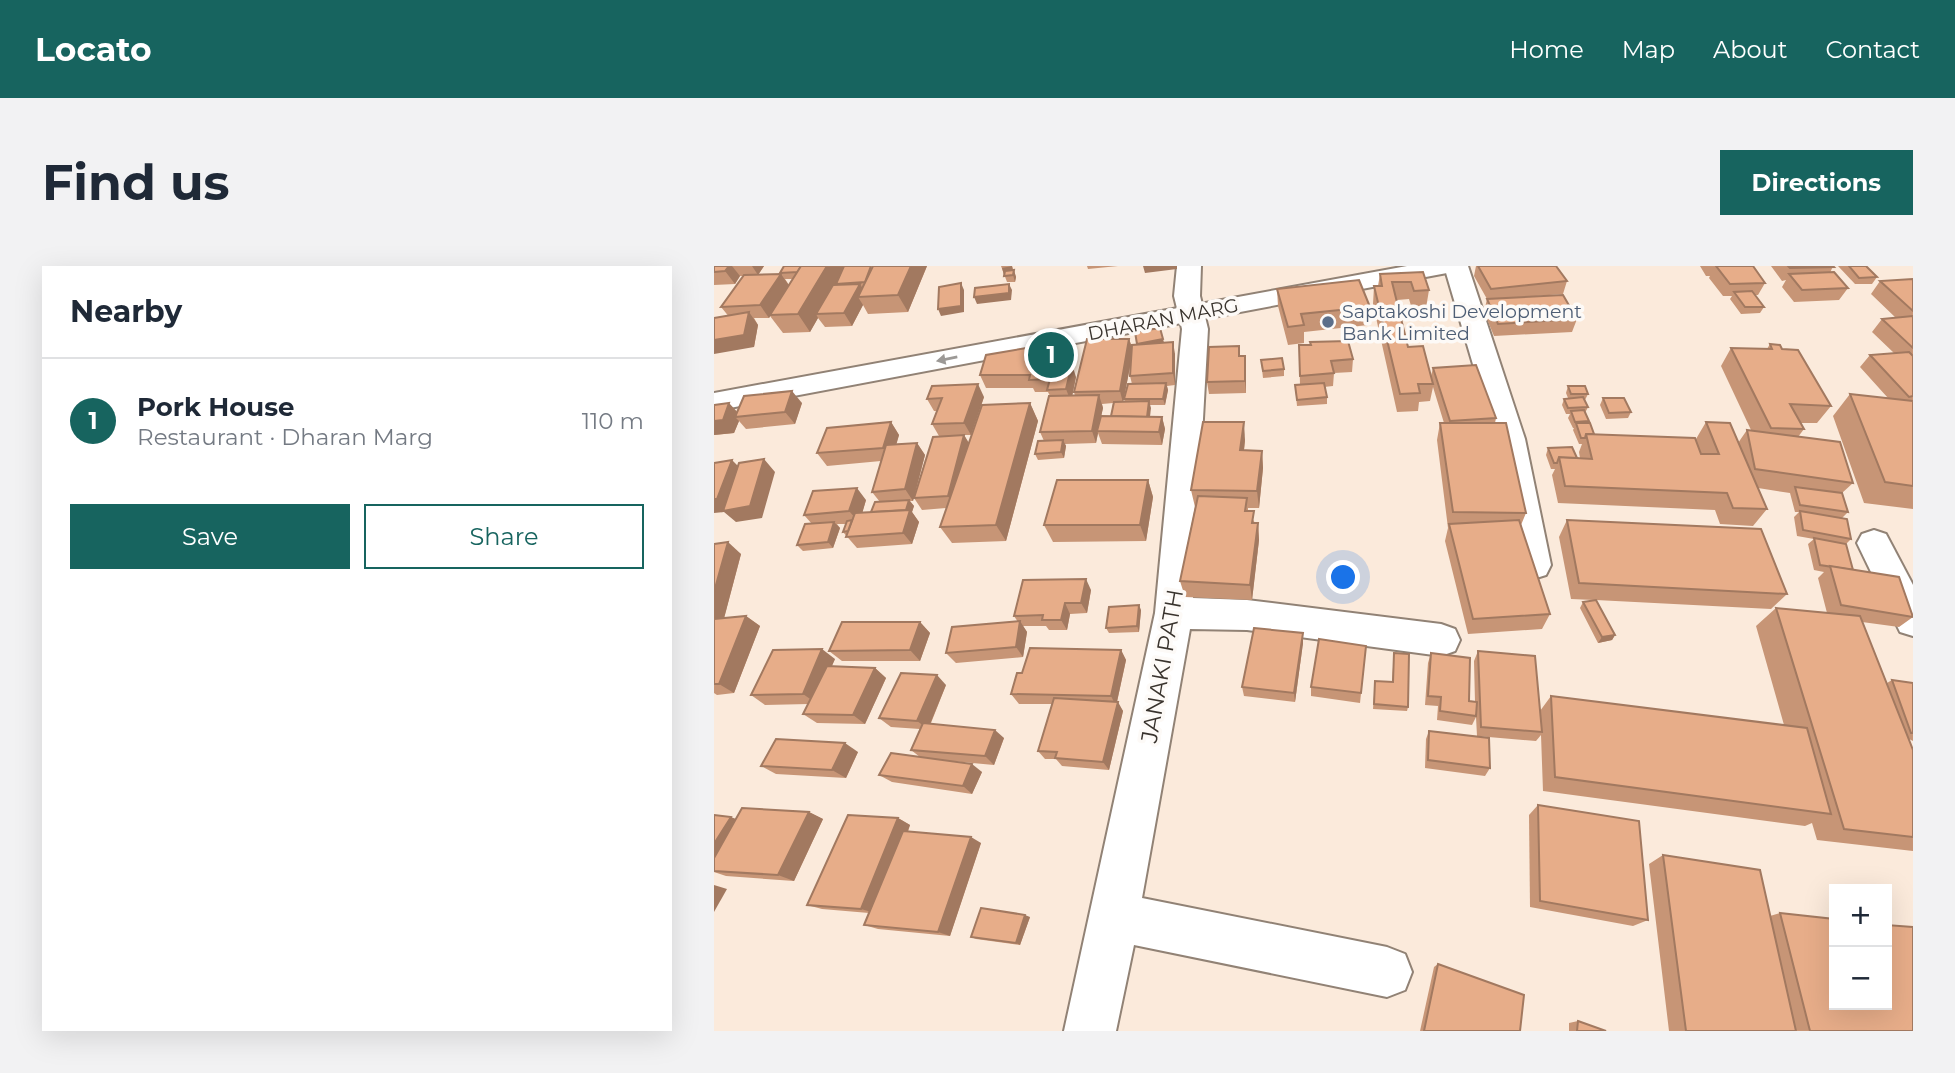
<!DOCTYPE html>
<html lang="en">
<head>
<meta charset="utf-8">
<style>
	body { margin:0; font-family:Montserrat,sans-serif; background:#f2f2f3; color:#1f2937 }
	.controls { position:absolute; right:21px; bottom:21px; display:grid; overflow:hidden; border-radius:0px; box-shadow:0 7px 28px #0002 }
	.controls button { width:63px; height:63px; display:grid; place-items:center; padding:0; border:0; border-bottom:2px solid #e0e1e3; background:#fff; color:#1f2937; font:35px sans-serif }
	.you { position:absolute; left:630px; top:312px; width:24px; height:24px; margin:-18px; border:5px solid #fff; border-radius:50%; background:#1a73e8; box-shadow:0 0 0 10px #1a73e833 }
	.badge { display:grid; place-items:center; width:46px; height:46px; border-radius:50%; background:#17645f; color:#fff; font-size:23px; font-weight:700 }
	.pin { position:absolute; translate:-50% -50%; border:4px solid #fff; box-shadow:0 2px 7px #0006 }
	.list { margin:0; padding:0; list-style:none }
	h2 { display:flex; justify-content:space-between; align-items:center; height:91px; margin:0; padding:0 28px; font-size:30px }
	h2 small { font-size:23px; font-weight:400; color:#747a83 }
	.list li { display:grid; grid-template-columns:46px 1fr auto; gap:21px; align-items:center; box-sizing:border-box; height:126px; padding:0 28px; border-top:2px solid #e0e1e3 }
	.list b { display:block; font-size:26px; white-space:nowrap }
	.list p { margin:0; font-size:23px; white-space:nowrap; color:#747a83 }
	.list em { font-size:23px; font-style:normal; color:#747a83 }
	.actions { display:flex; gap:14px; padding:21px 28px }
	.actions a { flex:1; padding:16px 0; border:2px solid #17645f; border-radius:0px; text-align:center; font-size:24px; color:#17645f }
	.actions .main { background:#17645f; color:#fff }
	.map { position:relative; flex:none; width:1199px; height:765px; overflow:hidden; border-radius:0px }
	header { display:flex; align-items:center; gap:42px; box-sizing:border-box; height:98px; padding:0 35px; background:#17645f; color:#fff }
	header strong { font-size:33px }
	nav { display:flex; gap:38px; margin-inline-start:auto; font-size:24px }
	.intro { display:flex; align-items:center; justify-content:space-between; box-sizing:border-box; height:168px; padding:0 42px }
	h1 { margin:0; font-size:49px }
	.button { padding:18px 32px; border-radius:0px; background:#17645f; color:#fff; font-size:24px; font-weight:700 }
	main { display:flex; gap:42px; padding:0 42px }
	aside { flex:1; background:#fff; border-radius:0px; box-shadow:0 7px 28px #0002 }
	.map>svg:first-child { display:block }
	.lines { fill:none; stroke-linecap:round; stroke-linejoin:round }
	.minor-casing { stroke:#918275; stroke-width:4 }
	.major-casing { stroke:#918275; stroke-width:4 }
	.minor { fill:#fff; fill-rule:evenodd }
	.major { fill:#fff; fill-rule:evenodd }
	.wall { fill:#c79576; fill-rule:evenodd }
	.shaded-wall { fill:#a27960 }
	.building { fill:#e7ad89; stroke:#a27960; stroke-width:2 }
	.oneway { fill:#9c9996 }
	.service-dot { fill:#5c6f8a; stroke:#fdfaf7; stroke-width:2.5 }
	.labels { text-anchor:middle; stroke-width:7; stroke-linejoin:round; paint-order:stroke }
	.far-service-label { font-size:19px; fill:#4e5e75; stroke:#fdfaf7; text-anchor:start }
	.far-street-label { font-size:19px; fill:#39332d; stroke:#fdfaf7 }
	.street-label { font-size:23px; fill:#39332d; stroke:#fdfaf7 }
</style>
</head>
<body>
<header>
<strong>Locato</strong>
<nav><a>Home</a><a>Map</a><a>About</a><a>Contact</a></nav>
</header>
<div class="intro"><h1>Find us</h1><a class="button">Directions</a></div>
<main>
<aside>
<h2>Nearby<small></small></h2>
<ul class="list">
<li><span class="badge">1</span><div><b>Pork House</b><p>Restaurant · Dharan Marg</p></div><em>110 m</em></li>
</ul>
<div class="actions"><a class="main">Save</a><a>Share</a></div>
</aside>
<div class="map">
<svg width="1199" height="765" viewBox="0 0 1199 765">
	<rect width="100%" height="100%" fill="#fbeadb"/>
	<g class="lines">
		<defs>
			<g id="minor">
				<path d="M463 0H487L486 30 494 63 479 332 533 334 727 358 741 363 746 374 741 385 727 390 533 364 476 363 428 632 673 681 691 688 698 706 691 724 673 731 420 679 402 765H350L441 347 468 63 460 30Z"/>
				<path d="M730 0H754L811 173 837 299 832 309 819 313 806 309 801 299 781 173Z"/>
				<path d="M1160 264 1172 268 1199 319V370L1186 366 1143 277 1148 268Z"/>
			</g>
			<path id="major" d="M693 0H745L742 5 733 7 0 145V127Z"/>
		</defs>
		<use href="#minor" class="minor-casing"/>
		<use href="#major" class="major-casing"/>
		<use href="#minor" class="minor"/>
		<use href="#major" class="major"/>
	</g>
	<g class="wall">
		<path d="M0 0H50L44 9 67 8 66 7 213 0 194 46 154 48 149 39 138 60 111 61 104 52 96 66 69 67 56 50 55 52H40L44 59 40 81 7 41 30 10H26L21 18 0 19ZM71 13H79L75 19Z"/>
		<path d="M287 0H298L302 11 301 16H293Z"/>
		<path d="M373 0H404L374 3Z"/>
		<path d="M762 0H842L853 15 849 28 822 30 863 53 858 66 780 70 770 46 773 33 760 10Z"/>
		<path d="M986 0H1039L1051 17 1044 29H1041L1050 41 1046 47 1027 48 1016 33 1018 30H1009L995 12 996 10H992Z"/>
		<path d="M1057 0H1119L1116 7 1134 22 1125 34 1080 36 1068 21 1072 14 1068 15Z"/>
		<path d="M1124 0H1152L1163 11 1158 18H1141Z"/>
		<path d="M709 6 715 24 712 42 698 43 695 33 683 34 694 81 717 110 719 102 782 152 781 157 812 247 807 259 836 348 828 363 754 368 731 275 734 262 723 174 726 157H730L719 121 716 135 705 136 704 145 683 146 659 38 660 20H664L666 8Z"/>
		<path d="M1199 13V243L1150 237 1119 150 1136 128 1174 132 1146 101 1156 89 1180 87 1158 66 1168 53 1182 52 1157 28 1166 15Z"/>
		<path d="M563 23 656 41 654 59 590 66V77L574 79 564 40Z"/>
		<path d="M415 73 418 81 450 76 461 88V119L453 120 454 124 451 139H436V151H448L451 163 448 179 388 178 384 167 382 177 351 178 352 180 350 192 324 194 321 188 330 175 326 166 336 130 334 126H321L319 122H272L266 109 329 92 328 100 362 111 358 130H361L360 126ZM417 96 416 110 418 118 410 133 411 136H409ZM399 137 397 150H387L389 142 388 138Z"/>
		<path d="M1056 78 1068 83 1117 140 1103 157H1086L1090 163 1084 171 1139 217 1128 227 1134 246 1128 252 1114 250 1137 273 1132 278 1139 304 1199 351 1185 361 1148 356 1173 417 1178 414 1199 418V475L1195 473 1199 484V585L1103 574 1098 557 1091 560 829 525 827 469 822 475 763 470 762 451 758 459 723 454 724 440 711 439 714 397 717 387 755 435 761 436 760 395 764 385 826 445 837 430 1070 459 1042 360 1062 342 1113 347 1104 312 1110 306 1100 304 1094 278 1100 273 1083 270 1080 251 1085 246H1081L1076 227 1044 222 1053 243 1039 260 1006 258 1001 244 844 237 838 209 841 203H837L832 189 834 182 866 192 865 186 868 178H865L859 164 860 162H859L854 152 856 148H852L848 139 850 133 854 132 852 127 854 120 874 128 871 134 874 141 871 147 875 155 874 157 880 168 982 173 992 156 1024 177 1033 164H1037L1007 100 1017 82 1053 83Z"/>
		<path d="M585 79 639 93 638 106 620 107 619 120 610 121 613 131V138L583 140 581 119H586Z"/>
		<path d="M526 90 532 102V127L495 128 493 116Z"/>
		<path d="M547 94 570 103V110L549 112Z"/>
		<path d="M270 131 257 169H250L255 177 316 137 324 155 292 275 238 277 226 261 232 242 208 244 200 232 225 170 218 158 223 145H220L213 133Z"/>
		<path d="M889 132 917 146 914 152 892 153 886 139Z"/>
		<path d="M88 137 81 158 32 163 25 155 20 167 0 169 23 146Z"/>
		<path d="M177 156 185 169 182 178 203 177 211 189 199 235H196L200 240 198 246 205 256 198 278 143 282 129 266 132 258H123L126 262 119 282 89 285 83 279 98 258 90 249 152 234 148 247 157 246 166 236 158 226 167 195 113 200 103 187Z"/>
		<path d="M531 174 530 184 548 185 549 202 545 242H534V245L541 257H544L545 274 538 334 471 331 466 315 481 241 477 224Z"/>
		<path d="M434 214 439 231 432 275 339 276 330 259Z"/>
		<path d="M853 254 1073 328 1057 343 882 334 901 369 898 374 884 377 866 342 869 336 880 334 857 333 845 271Z"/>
		<path d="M0 278 27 288 10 352 32 350 46 360 20 427 3 429 0 427Z"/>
		<path d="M377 324 373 347 356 348 353 364H335L332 360H309L313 366 309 391 242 397 232 387 304 356 300 350Z"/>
		<path d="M427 344 425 366 395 367 392 362Z"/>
		<path d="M206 356 216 367 206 395H128L115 385Z"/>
		<path d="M589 367V377L581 436 530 430 528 421Z"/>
		<path d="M652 380 646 437 597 430V421Z"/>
		<path d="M407 384 412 394 403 436 409 445 395 504 348 500 342 493H331L324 485 338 438H305L297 428 308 407Z"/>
		<path d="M680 387 694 441 693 445 659 443 661 415 678 416Z"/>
		<path d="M121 393 117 401 161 402 172 412 151 458 103 457 89 448 94 438 51 439 37 429Z"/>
		<path d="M232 419 217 457 290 472 280 499 226 494 268 506 258 528 178 516 165 509 206 491 197 484 206 463 177 461 165 452Z"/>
		<path d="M715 465 776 502 771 510 711 502 712 473Z"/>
		<path d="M144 486 132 512 62 508 47 500Z"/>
		<path d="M824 539 934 654 919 660 816 641 815 549Z"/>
		<path d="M95 546 109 553 80 615 12 610 0 606V549L21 553Z"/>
		<path d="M184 552 196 559 194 566 267 577 236 670 164 663 150 659 155 647 108 643 93 639Z"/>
		<path d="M949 589 1056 650 1066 647 1199 765H955L935 598Z"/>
		<path d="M316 651 306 679 262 673 257 671Z"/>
		<path d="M724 698 806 765H706L720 701Z"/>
		<path d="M864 755 892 765H855V757Z"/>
	</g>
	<g class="shaded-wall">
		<path d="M15 0H18L26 10 21 18 11 5Z"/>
		<path d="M38 0H50L44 9Z"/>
		<path d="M113 0H133L122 18 123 19 102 48 104 52 96 66 84 48Z"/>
		<path d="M197 0H213L194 46 184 29Z"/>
		<path d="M298 0 299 7 300 4 302 11 301 16 299 9H290L288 2Z"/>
		<path d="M429 0H463V3L431 7Z"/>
		<path d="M67 8 76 21 55 52 46 39Z"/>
		<path d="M247 17 250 24V46L227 50 224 43Z"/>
		<path d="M146 18 153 30 144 31 149 39 138 60 130 47Z"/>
		<path d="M295 18 298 24 297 34 263 38 260 31Z"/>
		<path d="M35 46 44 59 40 81 0 88V74Z"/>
		<path d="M415 73 419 85 409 137 406 125Z"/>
		<path d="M449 73 451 80 423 78Z"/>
		<path d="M459 76 461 88V119L459 107Z"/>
		<path d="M324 80 329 92 325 112 320 100Z"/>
		<path d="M531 90 532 102V127L531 115Z"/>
		<path d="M358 98 362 111 357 136 352 123Z"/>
		<path d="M452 117 454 124 451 139 449 133Z"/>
		<path d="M264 118 270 131 257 169 250 157Z"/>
		<path d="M78 125 88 137 81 158 71 146Z"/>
		<path d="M385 129 389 142 384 165H383L384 167 382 177 378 165Z"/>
		<path d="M435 135 437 142 435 159 433 152Z"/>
		<path d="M15 137 27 150 21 151 25 155 20 167 0 169V155Z"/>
		<path d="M316 137 324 155 292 275 282 259Z"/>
		<path d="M448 151 451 163 448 179 445 166Z"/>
		<path d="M177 156 185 169 178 194 169 182Z"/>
		<path d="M530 156 531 174 528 202 526 184Z"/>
		<path d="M250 169 257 181 241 242 234 230Z"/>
		<path d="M349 174 352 180 350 192 347 186Z"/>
		<path d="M203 177 211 189 199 235 191 223Z"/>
		<path d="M548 185 549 202 545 242 543 225Z"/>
		<path d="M50 193 61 206 48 252 22 256 10 246 0 247V233L18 194 30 206Z"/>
		<path d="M434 214 439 231 432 275 426 259Z"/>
		<path d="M143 222 152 234 146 255 150 260 146 271 141 265 144 255 135 245Z"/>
		<path d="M195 234 200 240 198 246 205 256 198 278 189 267 191 248Z"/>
		<path d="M120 256 126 262 119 282 114 276Z"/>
		<path d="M544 257 545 274 538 334 536 319Z"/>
		<path d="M14 276 27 288 8 360 0 361V326Z"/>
		<path d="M372 313 377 324 373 347 367 337Z"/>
		<path d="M351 337 356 348 353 364 347 354Z"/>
		<path d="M425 339 427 344 425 366 423 360Z"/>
		<path d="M32 350 46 360 20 427 5 418Z"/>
		<path d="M306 355 313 366 309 391 302 381Z"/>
		<path d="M206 356 216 367 206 395 196 384Z"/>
		<path d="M589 367V377L581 436 580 427Z"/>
		<path d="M901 369 898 374 884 377 888 371Z"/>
		<path d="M108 383 121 393 102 437 89 428Z"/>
		<path d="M407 384 412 394 402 440 397 430Z"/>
		<path d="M161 402 172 412 151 458 139 449Z"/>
		<path d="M223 409 232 419 214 463 203 455Z"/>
		<path d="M404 436 409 445 395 504 389 496Z"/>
		<path d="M281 464 290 472 280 499 271 490Z"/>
		<path d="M131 477 144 486 132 512 118 504Z"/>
		<path d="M258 498 268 506 258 528 249 520Z"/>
		<path d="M95 546 109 553 80 615 64 609Z"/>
		<path d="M17 551 34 558 0 603V578Z"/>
		<path d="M184 552 196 559 161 647 147 643Z"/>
		<path d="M257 571 267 577 236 670 224 666Z"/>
		<path d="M0 619 13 623 0 646Z"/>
		<path d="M311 649 316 651 306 679 302 677Z"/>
	</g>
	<g class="building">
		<path d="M0 0H15L11 5 0 6Z"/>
		<path d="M70 0H87L84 6 66 7Z"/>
		<path d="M87 0H113L84 48 56 49Z"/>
		<path d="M130 0H157L151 16 122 18Z"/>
		<path d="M159 0H197L184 29 144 31Z"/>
		<path d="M764 0H842L853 15 777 23Z"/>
		<path d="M1002 0H1039L1051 17 1016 18Z"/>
		<path d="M1074 0H1119L1120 1 1076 2Z"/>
		<path d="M1135 0H1152L1163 11 1145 12Z"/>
		<path d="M300 4 299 9 290 10 291 5Z"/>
		<path d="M709 6 715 24 700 25 697 16H678L694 81 709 80 719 118H704L706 127 686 128 660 20H668L666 8Z"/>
		<path d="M1120 6 1134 22 1088 24 1075 8Z"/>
		<path d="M67 8 46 39 7 41 30 9Z"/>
		<path d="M1199 13V45L1166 15Z"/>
		<path d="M645 14 656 41 587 48 590 59 574 61 563 23Z"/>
		<path d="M247 17V40L224 43 225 21Z"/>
		<path d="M146 18 130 47 102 48 119 19Z"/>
		<path d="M295 18V27L260 31 261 22Z"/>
		<path d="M1038 25 1050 41H1031L1020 26Z"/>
		<path d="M849 29 863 53 784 58 773 33Z"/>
		<path d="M35 46 30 69 0 74V52Z"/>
		<path d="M1199 50V82L1168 53Z"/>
		<path d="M446 62 449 73 423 78 421 66Z"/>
		<path d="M373 73H415L406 125 360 126Z"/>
		<path d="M634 75 639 93 617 95 620 107 586 110 585 79H597L596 76Z"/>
		<path d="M459 76V107L416 110 418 79Z"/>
		<path d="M1056 78 1066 79 1068 83 1084 84 1117 140 1076 138 1090 163 1057 162 1017 82 1058 83Z"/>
		<path d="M324 80 320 100 358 98 352 123 333 124 336 113 315 114 316 109H266L272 89Z"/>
		<path d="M525 80V90H531V115L493 116 495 81Z"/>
		<path d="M1195 86 1199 90V130L1195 131 1156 89Z"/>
		<path d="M568 92 570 103 549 105 547 94Z"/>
		<path d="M762 99 782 152 736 155 719 102Z"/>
		<path d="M452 117 449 133H410L414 118Z"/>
		<path d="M610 117 613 131 583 134 581 119Z"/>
		<path d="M264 118 250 157 218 158 228 132 213 133 218 120Z"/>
		<path d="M854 120H871L874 128H857Z"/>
		<path d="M78 125 71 146 21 151 30 130Z"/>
		<path d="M1136 128 1199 135V220L1171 216Z"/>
		<path d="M385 129 378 165 326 166 335 130Z"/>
		<path d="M869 131 874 141 854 142 850 133Z"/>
		<path d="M889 132H910L917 146 895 147Z"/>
		<path d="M435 135 433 151 397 150 400 136Z"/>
		<path d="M15 137 9 154 0 155V139Z"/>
		<path d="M316 137 282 259 226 261 268 139Z"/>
		<path d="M870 144 875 155 861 156 857 145Z"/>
		<path d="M387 150 448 151 445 166 383 165Z"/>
		<path d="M177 156 169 182 103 187 113 162Z"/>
		<path d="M489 156H530L526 184 548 185 543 225 477 224Z"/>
		<path d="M992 156 1016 157 1053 243 1019 242 1013 227 851 220 845 191 878 193 872 168 981 172 987 188H1005Z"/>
		<path d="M726 157H792L812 247 739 246Z"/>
		<path d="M862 157H876L880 168H872L871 172H867Z"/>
		<path d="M1033 164 1126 176 1139 217 1041 203Z"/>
		<path d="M250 169 234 230 200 232 219 171Z"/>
		<path d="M349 174 347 186 321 188 324 175Z"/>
		<path d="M203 177 191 223 158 226 172 179Z"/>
		<path d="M858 181 863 192 845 191 843 197H840L834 182Z"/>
		<path d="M50 193 36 240 9 245 25 197Z"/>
		<path d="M18 194 3 233H0V197Z"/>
		<path d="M343 214H434L426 259H330Z"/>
		<path d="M1081 221 1128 227 1134 246 1086 239Z"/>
		<path d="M143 222 135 245 90 249 99 225Z"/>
		<path d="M484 230 533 232 531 245H540L538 257H544L536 319 466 315Z"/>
		<path d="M195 234 192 244 157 246 161 236Z"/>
		<path d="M196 244 189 267 132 271 141 247Z"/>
		<path d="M1086 245 1133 253 1137 273 1089 264Z"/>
		<path d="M138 254 134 265 129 266 133 255Z"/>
		<path d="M805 254 836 348 759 353 735 258Z"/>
		<path d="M853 254 1047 263 1073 328 865 317Z"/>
		<path d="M120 256 114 276 83 279 91 258Z"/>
		<path d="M1100 272 1132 278 1139 304 1106 299Z"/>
		<path d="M14 276 0 326V278Z"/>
		<path d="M1116 300 1185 311 1199 351 1127 339Z"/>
		<path d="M372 313 367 337H351L347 354H328L329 349 300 350 309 314Z"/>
		<path d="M882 334 901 369 888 371 869 336Z"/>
		<path d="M425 339 423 360 392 362 395 341Z"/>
		<path d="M1062 342 1146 350 1199 484V571L1130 563Z"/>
		<path d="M32 350 5 418H0V353Z"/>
		<path d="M306 355 302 381 232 387 238 361Z"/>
		<path d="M128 356H206L196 384 115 385Z"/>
		<path d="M540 362 589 367 580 427 528 421Z"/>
		<path d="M605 373 652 380 647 427 597 421Z"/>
		<path d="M316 382 407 384 397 430 297 428 303 407H308Z"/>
		<path d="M108 383 89 428 37 429 59 384Z"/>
		<path d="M764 385 821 390 828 466 767 461Z"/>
		<path d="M680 387 695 388 694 441 660 438 661 415 679 416Z"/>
		<path d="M717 387 756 392 755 435 763 436 762 450 726 445 727 431 714 430Z"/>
		<path d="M113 400 161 402 139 449 89 448Z"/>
		<path d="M187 407 223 409 203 455 165 452Z"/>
		<path d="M1178 414 1199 417V467H1197Z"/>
		<path d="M837 430 1093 462 1117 548 841 511Z"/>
		<path d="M340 432 404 436 389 496 341 492 343 486 324 485Z"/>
		<path d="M209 457 281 464 271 490 197 484Z"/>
		<path d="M715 465 775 472 776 502 714 494Z"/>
		<path d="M62 473 131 477 118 504 47 500Z"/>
		<path d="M177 487 258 498 249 520 165 509Z"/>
		<path d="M824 539 925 555 934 654 826 635Z"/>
		<path d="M28 542 95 546 64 609 0 605V592Z"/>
		<path d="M0 549 17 551 0 578Z"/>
		<path d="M134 549 184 552 147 643 93 639Z"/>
		<path d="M189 565 257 571 224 666 150 659Z"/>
		<path d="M949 589 1046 604 1082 765H972Z"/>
		<path d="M267 642 311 649 302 677 257 671Z"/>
		<path d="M1066 647 1120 653V739H1173V659L1199 661V765H1096Z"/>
		<path d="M724 698 810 729 806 765H710Z"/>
		<path d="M864 755 892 765H863Z"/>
	</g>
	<defs><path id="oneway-solid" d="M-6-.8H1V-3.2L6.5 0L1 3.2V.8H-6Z" transform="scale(1.75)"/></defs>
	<use class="oneway" href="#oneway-solid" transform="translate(233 93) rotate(169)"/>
	<circle class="service-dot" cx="614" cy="56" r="7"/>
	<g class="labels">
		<g class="far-service-label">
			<text x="628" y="52">Saptakoshi Development<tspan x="628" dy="22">Bank Limited</tspan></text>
		</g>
		<g class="far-street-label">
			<text transform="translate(449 53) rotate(-11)" y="7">DHARAN MARG</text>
		</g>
		<g class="street-label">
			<text transform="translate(448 400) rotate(-80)" y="8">JANAKI PATH</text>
		</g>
	</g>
</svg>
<div class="controls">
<button>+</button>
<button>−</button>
</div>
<div class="you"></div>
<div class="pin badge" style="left:337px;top:89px">1</div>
</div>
</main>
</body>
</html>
